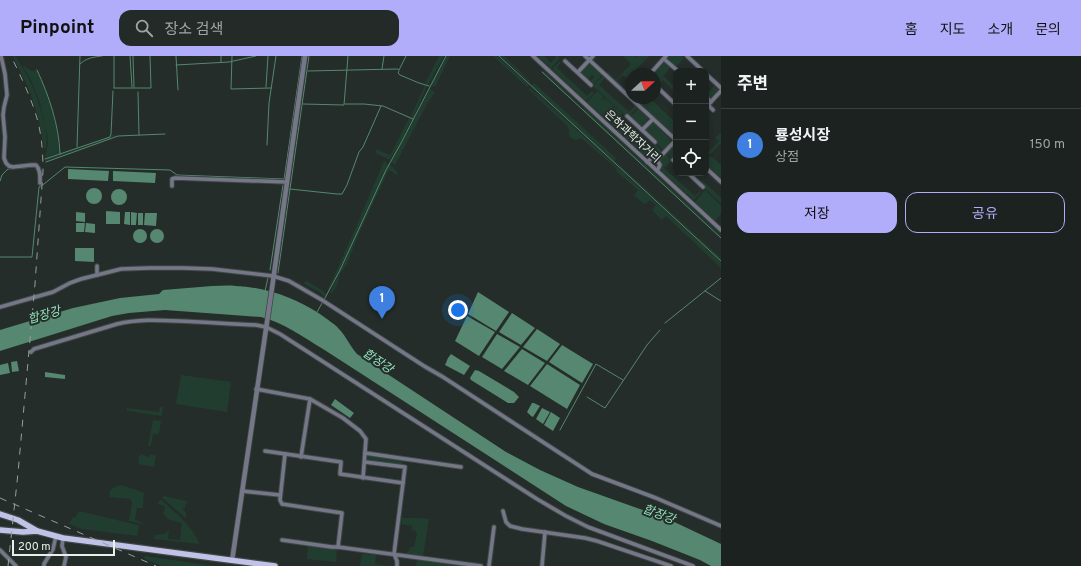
<!DOCTYPE html>
<html lang="ko">
<head>
<meta charset="utf-8">
<style>
	body { margin:0; font-family:Overpass,"Noto Sans KR",sans-serif; background:#242a28; color:#f1f3f6 }
	.controls { position:absolute; right:12px; top:12px; display:grid; overflow:hidden; border-radius:8px; box-shadow:0 2px 6px #0003 }
	.controls button { width:36px; height:36px; display:grid; place-items:center; padding:0; border:0; border-bottom:1px solid #393f3d; background:#1b221f; color:#f1f3f6; font:20px sans-serif }
	.compass { position:absolute; left:625px; top:12px; width:36px; height:36px; border-radius:50%; background:#1b221f; box-shadow:0 2px 6px #0003; rotate:68deg }
	.scale { position:absolute; left:12px; bottom:10px; width:103px; box-sizing:border-box; padding-left:4px; border:2px solid #e9efeb; border-top:0; font-size:11px; line-height:14px; white-space:nowrap; color:#e9efeb; -webkit-text-stroke:3px #242d29; paint-order:stroke }
	.you { position:absolute; left:458px; top:254px; width:14px; height:14px; margin:-10px; border:3px solid #fff; border-radius:50%; background:#1a73e8; box-shadow:0 0 0 6px #1a73e833 }
	.badge { display:grid; place-items:center; width:26px; height:26px; border-radius:50%; background:#b1adfa; color:#fff; font-size:13px; font-weight:700 }
	.pin { position:absolute; translate:-50% -33px; filter:drop-shadow(0 1px 2px #0008) }
	.pin::after { content:''; position:absolute; top:21px; width:14px; height:12px; background:inherit; clip-path:polygon(0 0,100% 0,50% 100%) }
	.list { margin:0; padding:0; list-style:none }
	h2 { display:flex; justify-content:space-between; align-items:center; height:52px; margin:0; padding:0 16px; font-size:17px }
	h2 small { font-size:13px; font-weight:400; color:#a0a4a4 }
	.list li { display:grid; grid-template-columns:26px 1fr auto; gap:12px; align-items:center; box-sizing:border-box; height:72px; padding:0 16px; border-top:1px solid #393f3d }
	.list b { display:block; font-size:15px; white-space:nowrap }
	.list p { margin:0; font-size:13px; white-space:nowrap; color:#a0a4a4 }
	.list em { font-size:13px; font-style:normal; color:#a0a4a4 }
	.actions { display:flex; gap:8px; padding:12px 16px }
	.actions a { flex:1; padding:9px 0; border:1px solid #b1adfa; border-radius:12px; text-align:center; font-size:14px; color:#b1adfa }
	.actions .main { background:#b1adfa; color:#111 }
	.icon { flex:none; width:22px; height:22px; fill:none; stroke:currentColor; stroke-width:2; stroke-linecap:round; stroke-linejoin:round }
	.map { position:relative; flex:none; width:721px; height:510px; overflow:hidden }
	header { display:flex; align-items:center; gap:24px; box-sizing:border-box; height:56px; padding:0 20px; background:#b1adfa; color:#111 }
	header strong { font-size:19px }
	nav { display:flex; gap:22px; margin-inline-start:auto; font-size:14px }
	.search { width:280px; height:36px; background:#242a28; display:flex; align-items:center; gap:10px; box-sizing:border-box; padding:0 14px; border-radius:12px; color:#a0a4a4; font-size:15px }
	main { display:flex }
	aside { flex:1; background:#1b221f }
	.map>svg:first-child { display:block }
	.green { fill:#213d30 }
	.water { fill:#568770 }
	.lines { fill:none; stroke-linecap:round; stroke-linejoin:round }
	.stream { stroke:#568770; stroke-width:1 }
	.minor-casing { stroke:#404844; stroke-width:5.5 }
	.tertiary-casing { stroke:#404844; stroke-width:6 }
	.primary-casing { stroke:#404844; stroke-width:8 }
	.minor { stroke:#767689; stroke-width:3.5 }
	.tertiary { stroke:#767689; stroke-width:4.5 }
	.primary { stroke:#c2c2e9; stroke-width:5.5 }
	.rail { stroke:#979e9a; stroke-width:1; stroke-dasharray:7 7; stroke-linecap:butt }
	.labels { text-anchor:middle; stroke-width:4; stroke-linejoin:round; paint-order:stroke }
	.street-label { font-size:11px; fill:#e9efeb; stroke:#242d29 }
	.water-label { font-size:12px; font-style:italic; fill:#94e4bf; stroke:#242d29 }
</style>
</head>
<body>
<header>
<strong>Pinpoint</strong>
<div class="search"><svg class="icon" aria-label="search" viewBox="0 0 24 24"><circle cx="10" cy="10" r="6"/><path d="M15 15l6 6"/></svg>장소 검색</div>
<nav><a>홈</a><a>지도</a><a>소개</a><a>문의</a></nav>
</header>
<main>
<div class="map">
<svg width="721" height="510" viewBox="0 0 721 510">
	<rect width="100%" height="100%" fill="#242d29"/>
	<g class="green">
		<path d="M13 0H15C19 7 24 13 28 21 36 37 50 76 46 92L44 93C41 73 37 53 29 34 24 22 18 11 13 0Z"/>
		<path d="M439 0H444L428 29 425 28Z"/>
		<path d="M447 0H450L435 31 431 29Z"/>
		<path d="M493 0H497L529 29 527 31Z"/>
		<path d="M501 0H504L530 25 529 26Z"/>
		<path d="M540 0H544L551 7 556 1 555 0H558L560 2 551 12 539 1Z"/>
		<path d="M623 0H635L637 1 638 0H649L629 21 631 24V27L623 19 617 24 626 34 629 32 631 34 629 37 607 17 608 16 616 24 631 8Z"/>
		<path d="M669 0H682L684 2 676 11 667 3Z"/>
		<path d="M560 5 561 6 557 12 587 40 592 35 594 37 586 45 552 13Z"/>
		<path d="M664 6 670 12 663 20 676 32V37L663 24 658 29 655 26V18H653Z"/>
		<path d="M22 9 32 15H37C49 41 58 69 59 97L45 102 48 87 47 79 40 47 30 22Z"/>
		<path d="M587 9H591L602 19 594 28 591 25 594 21 592 19 588 23 581 17Z"/>
		<path d="M544 15 580 49V50L545 19 542 16Z"/>
		<path d="M603 20 605 22 599 29 629 56 635 50 637 52 628 61 626 60 594 31V29Z"/>
		<path d="M534 27 616 102 615 105 721 202V204L531 29Z"/>
		<path d="M425 29 427 30 413 62 411 60Z"/>
		<path d="M714 30 718 34 710 43 706 40Z"/>
		<path d="M530 31 721 206V212L666 160 662 164 652 154 656 149 650 144 645 148 634 140 638 134 617 116 616 112 581 82 576 84C570 82 568 80 569 73L567 70 529 34V32L570 70 530 32Z"/>
		<path d="M430 33 435 36 427 48 395 109 391 106Z"/>
		<path d="M597 35 604 41 602 43 603 44 605 42 614 50 612 52 613 53 615 51 622 57 612 68 603 60 602 58 601 59 598 56 597 53 596 54 587 46Z"/>
		<path d="M635 42H650L676 67V79L672 77Z"/>
		<path d="M584 52 721 179V181L584 55 583 53Z"/>
		<path d="M638 53 647 61 648 63 641 71 629 62Z"/>
		<path d="M620 61 622 63 618 68 648 96 655 88 662 95C658 99 652 102 646 100L612 69Z"/>
		<path d="M409 62 412 63 400 87 390 104 375 97 376 93 390 99 391 98Z"/>
		<path d="M651 67H654L670 83V86L663 94 644 74Z"/>
		<path d="M720 77 721 78V87L706 103V99L719 85 715 82Z"/>
		<path d="M112 79H117L106 84 46 105 45 103 105 83Z"/>
		<path d="M676 89V105L667 98 674 90Z"/>
		<path d="M666 98 672 104 664 112 695 140 700 135 701 136 694 144 661 115V104Z"/>
		<path d="M711 100 721 109V122L706 108V105Z"/>
		<path d="M384 105 388 108 339 214 325 241 318 235 304 228 305 226 307 225 323 235 326 238 355 173Z"/>
		<path d="M390 108 398 117 397 119 389 114 387 117 358 180 347 208 340 218 337 229 332 237H330L386 114Z"/>
		<path d="M702 124 721 142V147L703 131 700 126Z"/>
		<path d="M705 134 721 149V158L715 165 695 146Z"/>
		<path d="M181 319 231 326 227 356 176 348Z"/>
		<path d="M160 351H163L162 360 128 355 126 354 127 352 159 356Z"/>
		<path d="M153 364 161 365 159 378H153L151 390H148Z"/>
		<path d="M141 398 144 399V400L149 401 150 398 156 399 154 411 139 408 138 402Z"/>
		<path d="M368 400 403 404 402 409 367 404Z"/>
		<path d="M120 429 137 434 144 437 143 452H137L135 464 143 467V468L129 465 132 446 130 443 110 441C108 433 114 431 120 429Z"/>
		<path d="M164 440 187 445V447L185 449V452H183V454L186 456V462L162 442V441Z"/>
		<path d="M161 444C170 451 199 477 199 488L154 483 155 479 165 478 169 473 168 483 180 484 182 467C174 465 168 465 163 457L164 456 165 450 158 448 159 445Z"/>
		<path d="M79 455 138 469 139 470 137 480 82 473 69 468 73 461 75 462Z"/>
		<path d="M401 462H420L429 463 423 500 407 498V495H409L410 491H414L417 477 416 475 412 474V470L402 468Z"/>
		<path d="M308 490 337 494 336 506 307 503Z"/>
		<path d="M362 498 376 499 375 508 389 510H360Z"/>
		<path d="M145 500 214 510H162L145 503 144 501Z"/>
		<path d="M417 504 466 510H416Z"/>
	</g>
	<g class="water">
		<path d="M68 113 109 115 108 125 68 123Z"/>
		<path d="M113 115 156 117 155 127 113 125Z"/>
		<circle cx="94" cy="140" r="8"/>
		<circle cx="119" cy="141" r="8"/>
		<path d="M106 155 120 156V168H106Z"/>
		<path d="M76 156 85 157V166L76 165Z"/>
		<path d="M125 156H130V169L124 168Z"/>
		<path d="M131 156 137 157 136 169H131Z"/>
		<rect x="138" y="157" width="5" height="12"/>
		<path d="M145 157H157L156 170 144 169Z"/>
		<path d="M76 167H85L84 176H76Z"/>
		<path d="M86 167 95 168V177L85 176Z"/>
		<circle cx="157" cy="180" r="7"/>
		<circle cx="140" cy="180" r="7"/>
		<path d="M75 192H94V206L75 205Z"/>
		<path d="M212 230C220 230 228 229 236 230 266 231 295 242 320 258 326 263 334 267 339 273 346 280 350 290 357 298L506 396 540 414 578 431 668 463 721 488V510H711L700 504 652 485 604 468 566 450 323 293C303 281 284 267 261 261L165 254 129 257 112 260 0 295V274L73 252 120 242 159 238 163 234Z"/>
		<path d="M478 236 509 256 496 275 468 258Z"/>
		<path d="M512 257 535 272 521 289 499 276Z"/>
		<path d="M467 260 495 276 479 300 455 285Z"/>
		<path d="M537 273 560 288 547 305 523 291Z"/>
		<path d="M497 278 520 291 502 313 482 301Z"/>
		<path d="M562 289 593 308 582 327 549 306Z"/>
		<path d="M522 293 545 307 528 329 504 315Z"/>
		<path d="M451 298 470 310 464 319 445 309 448 302Z"/>
		<path d="M17 305 19 315 12 316 11 306Z"/>
		<path d="M8 307 10 317 0 319V309Z"/>
		<path d="M547 308 580 329 567 353 530 330Z"/>
		<path d="M475 314 479 315 514 336 519 341 514 347H508L471 324 470 322Z"/>
		<path d="M45 316 65 319V323L45 321Z"/>
		<path d="M335 343 354 357 350 362 331 349Z"/>
		<path d="M532 347H534L540 350 533 361 531 360 527 356Z"/>
		<path d="M542 352 550 356 543 368 536 363Z"/>
		<path d="M551 356 560 362 553 375 544 369Z"/>
	</g>
	<g class="lines">
		<g class="stream">
			<path d="M130 0 132 31"/>
			<path d="M133 0 134 31"/>
			<path d="M176 0 178 34"/>
			<path d="M221 0V6"/>
			<path d="M232 0 231 33 271 32"/>
			<path d="M499 0 721 205"/>
			<path d="M693 3 706 15"/>
			<path d="M80 8C86 2 94 1 102 0"/>
			<path d="M176 9 229 6 256 0"/>
			<path d="M382 13 384 0"/>
			<path d="M37 14C49 40 59 69 60 98"/>
			<path d="M308 15 397 13 399 14 406 0"/>
			<path d="M399 15 398 17 400 19 419 27 429 30"/>
			<path d="M542 16 721 182"/>
			<path d="M706 16 721 29"/>
			<path d="M266 31 268 0"/>
			<path d="M114 32H151L150 0"/>
			<path d="M114 32V0"/>
			<path d="M138 36 139 79"/>
			<path d="M303 48 344 49 348 0"/>
			<path d="M345 48H364L383 50 413 63"/>
			<path d="M267 89 269 47 276 0"/>
			<path d="M77 91 80 0"/>
			<path d="M45 103 110 81 111 78 113 35"/>
			<path d="M46 106 118 80 165 78"/>
			<path d="M284 124 302 0"/>
			<path d="M0 125 2 119 8 113 35 111"/>
			<path d="M290 133 337 138H342L347 129 359 96 363 91 381 50"/>
			<path d="M0 201H32L39 131 44 128 65 111 170 114 177 119 284 123"/>
			<path d="M270 214 283 129"/>
			<path d="M278 217 309 0"/>
			<path d="M265 235 268 222"/>
			<path d="M705 235 721 245"/>
			<path d="M317 256 325 242 340 214 386 114 401 87 446 0"/>
			<path d="M665 267 721 222"/>
			<path d="M587 341 605 352 647 289 660 274"/>
			<path d="M560 374 596 308 623 324"/>
		</g>
		<defs>
			<g id="minor">
				<path d="M1 0 5 18 7 39 4 51 3 59 5 81 4 102 6 107 9 110 13 111 31 109H36C41 114 40 121 40 127"/>
				<path d="M533 0 721 174"/>
				<path d="M585 0 676 84"/>
				<path d="M687 0 703 15"/>
				<path d="M664 3 678 15"/>
				<path d="M565 5 591 29"/>
				<path d="M578 16 593 0"/>
				<path d="M650 18 666 0"/>
				<path d="M706 18 721 32"/>
				<path d="M655 29 676 49"/>
				<path d="M706 41 711 46"/>
				<path d="M708 49 713 54"/>
				<path d="M706 51 721 35"/>
				<path d="M627 60 655 86"/>
				<path d="M642 74 653 63"/>
				<path d="M657 104 676 84"/>
				<path d="M673 104 676 106"/>
				<path d="M647 106 652 102 657 104 660 109 657 115"/>
				<path d="M706 112 721 126"/>
				<path d="M688 117 703 131"/>
				<path d="M172 130V123L175 122 286 126"/>
				<path d="M97 219V210"/>
				<path d="M0 251 53 236 70 227 81 223 121 213 149 212H183L212 213 273 220 289 225 322 244 424 310 443 321 592 418 656 442 721 470"/>
				<path d="M31 296 34 293 117 268C137 263 158 264 178 265 204 266 230 268 256 269L266 271 280 278 537 443 566 460 588 471 693 510"/>
				<path d="M256 333 310 343 343 362 360 375 366 383 363 422"/>
				<path d="M265 395 341 406 340 418 403 427"/>
				<path d="M365 397 461 411"/>
				<path d="M285 398 280 444 282 448 342 457 338 491 481 510"/>
				<path d="M301 401 310 343"/>
				<path d="M365 406 405 411 394 498 397 505V510"/>
				<path d="M242 435 280 439"/>
				<path d="M503 455 506 466 510 470 522 473 585 482 597 485 671 510"/>
				<path d="M63 482 62 490 66 501 64 510"/>
				<path d="M282 484 332 491H338"/>
				<path d="M0 494 16 510"/>
				<path d="M44 510V508L53 493 56 480"/>
				<path d="M489 510 494 471"/>
				<path d="M542 510 545 476"/>
			</g>
			<path id="tertiary" d="M232 505 272 232 305 0"/>
			<g id="primary">
				<path d="M0 458 18 464 37 475"/>
				<path d="M0 474 23 476 37 475 63 482 86 485 275 510"/>
			</g>
		</defs>
		<use href="#minor" class="minor-casing"/>
		<use href="#tertiary" class="tertiary-casing"/>
		<use href="#primary" class="primary-casing"/>
		<use href="#minor" class="minor"/>
		<use href="#tertiary" class="tertiary"/>
		<use href="#primary" class="primary"/>
		<g class="rail">
			<path d="M0 442 156 510"/>
			<path d="M8 510 18 417 35 228 43 115C43 99 42 82 38 66 32 43 21 21 11 0"/>
		</g>
	</g>
	<g class="labels">
		<g class="street-label">
			<text transform="translate(633 80) rotate(43)" y="4">은하과학자거리</text>
		</g>
		<g class="water-label">
			<text transform="translate(44 259) rotate(-16)" y="4">합장강</text>
			<text transform="translate(378 305) rotate(34)" y="4">합장강</text>
			<text transform="translate(659 458) rotate(20)" y="4">합장강</text>
		</g>
	</g>
</svg>
<div class="controls">
<button>+</button>
<button>−</button>
<button><svg class="icon" aria-label="locate" viewBox="0 0 24 24"><circle cx="12" cy="12" r="6"/><path d="M12 2v4M12 18v4M2 12h4M18 12h4"/></svg></button>
</div>
<svg class="compass" viewBox="-18 -18 36 36"><path d="M0-13l5 13h-10z" fill="#e53935"/><path d="M0 13l5-13h-10z" fill="#a0a4a4"/></svg>
<div class="scale">200 m</div>
<div class="you"></div>
<div class="pin badge" style="left:382px;top:263px;background:#3f7fe0">1</div>
</div>
<aside>
<h2>주변<small></small></h2>
<ul class="list">
<li><span class="badge" style="background:#3f7fe0">1</span><div><b>룡성시장</b><p>상점</p></div><em>150 m</em></li>
</ul>
<div class="actions"><a class="main">저장</a><a>공유</a></div>
</aside>
</main>
</body>
</html>
